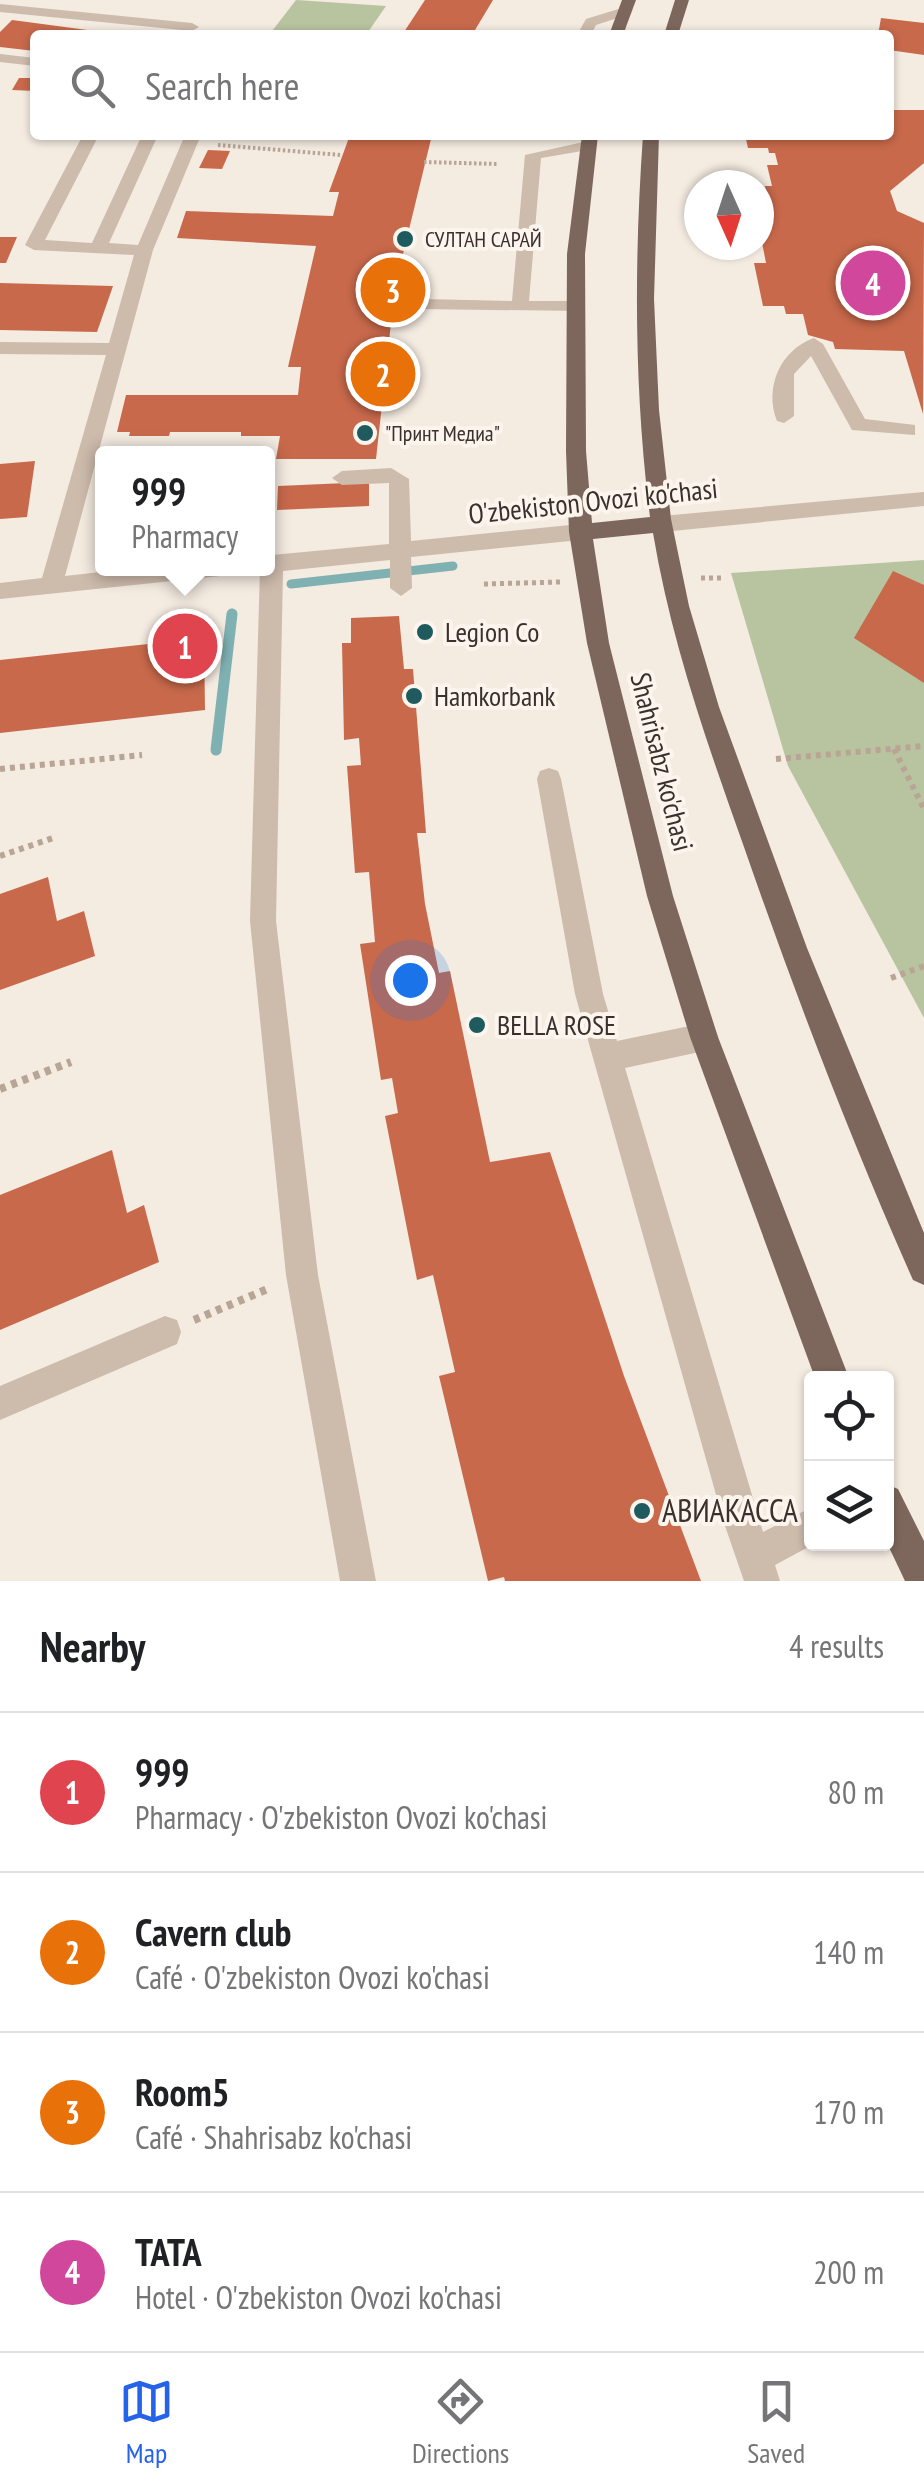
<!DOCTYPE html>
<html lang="en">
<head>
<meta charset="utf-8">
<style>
	body { margin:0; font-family:"PT Sans Narrow",sans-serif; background:#f6f6f6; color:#202124 }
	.controls { position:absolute; right:30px; bottom:30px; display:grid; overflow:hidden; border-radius:10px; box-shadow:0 2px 8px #0004 }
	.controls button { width:90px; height:90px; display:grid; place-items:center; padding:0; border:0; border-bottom:2px solid #e0e0e0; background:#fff; color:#202124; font:50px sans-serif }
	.compass { position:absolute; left:684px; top:170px; width:90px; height:90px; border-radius:50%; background:#fff; box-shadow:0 2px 8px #0004; rotate:177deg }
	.you { position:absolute; left:410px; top:980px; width:35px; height:35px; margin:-25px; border:8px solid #fff; border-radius:50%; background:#1a73e8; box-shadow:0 0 0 15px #1a73e833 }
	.badge { display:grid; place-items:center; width:65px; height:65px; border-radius:50%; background:#2563eb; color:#fff; font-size:32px; font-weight:700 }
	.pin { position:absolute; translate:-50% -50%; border:5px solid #fff; box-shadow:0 2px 10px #0006 }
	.popup { position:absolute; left:95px; top:446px; width:180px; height:130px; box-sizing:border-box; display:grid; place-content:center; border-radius:10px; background:#fff; filter:drop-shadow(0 2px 8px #0005); font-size:32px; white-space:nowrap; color:#757577 }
	.popup b { font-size:38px; color:#202124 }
	.popup::after { content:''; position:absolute; left:50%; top:100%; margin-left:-20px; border:20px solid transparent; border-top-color:#fff }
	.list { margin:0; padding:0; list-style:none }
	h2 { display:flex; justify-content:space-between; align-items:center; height:130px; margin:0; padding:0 40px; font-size:42px }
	h2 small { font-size:32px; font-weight:400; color:#757577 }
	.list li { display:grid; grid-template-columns:65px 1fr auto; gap:30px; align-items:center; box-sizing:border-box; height:160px; padding:0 40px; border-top:2px solid #e0e0e0 }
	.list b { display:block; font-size:38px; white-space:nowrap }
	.list p { margin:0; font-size:32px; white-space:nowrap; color:#757577 }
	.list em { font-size:32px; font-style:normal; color:#757577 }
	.icon { flex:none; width:55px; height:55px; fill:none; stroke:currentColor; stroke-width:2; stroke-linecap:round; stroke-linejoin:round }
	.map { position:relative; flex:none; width:924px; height:1581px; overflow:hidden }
	.search { position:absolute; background:#fff; box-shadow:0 2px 8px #0004; left:30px; right:30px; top:30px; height:110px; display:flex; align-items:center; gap:25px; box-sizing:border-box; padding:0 35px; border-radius:10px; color:#757577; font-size:38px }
	.sheet { height:770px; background:#fff }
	nav { display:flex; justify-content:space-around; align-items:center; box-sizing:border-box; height:140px; border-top:2px solid #e0e0e0; background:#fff; font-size:28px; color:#757577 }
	nav a { display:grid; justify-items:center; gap:5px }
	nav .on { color:#2563eb }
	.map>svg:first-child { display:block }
	.green { fill:#b8c4a0 }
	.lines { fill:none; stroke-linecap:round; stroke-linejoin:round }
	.stream-far1 { stroke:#7fb0b2; stroke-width:9 }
	.stream { stroke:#7fb0b2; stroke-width:11 }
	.building { fill:#c8694b }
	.path-far3 { stroke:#b9a596; stroke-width:4; stroke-dasharray:2.5 2.5; stroke-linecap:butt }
	.path-far2 { stroke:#b9a596; stroke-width:5; stroke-dasharray:4 4; stroke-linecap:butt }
	.path-far1 { stroke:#b9a596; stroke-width:6; stroke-dasharray:5 5; stroke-linecap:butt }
	.path { stroke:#b9a596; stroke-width:8; stroke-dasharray:6 6; stroke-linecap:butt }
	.minor { fill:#cdbbac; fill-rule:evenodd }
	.major { fill:#7d675c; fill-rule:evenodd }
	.poi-dot { fill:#1f5a5e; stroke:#fbf5ee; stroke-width:4 }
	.labels { text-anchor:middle; stroke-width:8; stroke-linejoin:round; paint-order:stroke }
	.far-poi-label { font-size:22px; fill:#3b302b; stroke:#fbf5ee; text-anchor:start }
	.street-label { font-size:28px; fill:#3b302b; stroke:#fbf5ee }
	.poi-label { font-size:28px; fill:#3b302b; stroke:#fbf5ee; text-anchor:start }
	.near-poi-label { font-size:32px; fill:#3b302b; stroke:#fbf5ee; text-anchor:start }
</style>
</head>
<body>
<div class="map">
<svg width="924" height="1581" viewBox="0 0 924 1581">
	<rect width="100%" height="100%" fill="#f4ebe1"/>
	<g class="green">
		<path d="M296 0 386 6 366 35H269Z"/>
		<path d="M924 560V1018L788 766 731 573Z"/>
	</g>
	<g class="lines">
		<path class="stream-far1" d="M291 584 453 566"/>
		<path class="stream" d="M216 750 232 614"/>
	</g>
	<g class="building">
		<path d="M425 0H493L472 35H402Z"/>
		<path d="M881 18 924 23V55L889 50V35H878Z"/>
		<path d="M12 20 110 33V35H35V51L0 47V32Z"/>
		<path d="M19 78H35V91L12 90Z"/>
		<path d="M889 110H924V163L890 191 897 211 924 223 923 414 904 351 835 349 833 342 808 335 803 314H786L784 306H763L754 263H766L759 227V222H764L761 206 769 207 765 186H772L767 165H778L775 153H769L768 148H748L745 135H889Z"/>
		<path d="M350 135H432L395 287 376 459H276L280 436H241V432H170L169 436H129L130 432H117L126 395H298L301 367H288L316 246 177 238 186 211 333 216 339 192H329Z"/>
		<path d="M208 150 230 151 222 169 199 168Z"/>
		<path d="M0 237H17L6 263H0Z"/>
		<path d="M0 283 113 286 97 332 0 330Z"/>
		<path d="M35 461 27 517 0 519V464Z"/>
		<path d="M369 482V506L277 510 278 486Z"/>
		<path d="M893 571 924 585V683L854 638Z"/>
		<path d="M399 616 404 669H413L426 833H417L425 904 439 973 450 971 490 1162 550 1152 624 1376 701 1581H505L504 1577 488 1581 439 1376 455 1372 433 1275 417 1280 385 1116 398 1113 392 1078 381 1080 360 944 375 942 369 872 355 873 347 766 361 765 359 738 344 740 342 643H351V618Z"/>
		<path d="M204 638 205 710 0 733V660Z"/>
		<path d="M48 877 57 921 84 911 95 956 0 990V894Z"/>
		<path d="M112 1150 127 1213 144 1205 159 1262 0 1330V1195Z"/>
	</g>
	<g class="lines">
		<g class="path-far3">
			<path d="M218 145 341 155"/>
			<path d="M424 162 498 164"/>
		</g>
		<g class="path-far2">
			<path d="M701 578H725"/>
			<path d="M484 584 560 582"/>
		</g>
		<g class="path-far1">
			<path d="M894 749 924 809"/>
			<path d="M776 759 924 746"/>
			<path d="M0 769 142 755"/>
			<path d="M0 856 53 838"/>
			<path d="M891 978 924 966"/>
		</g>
		<g class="path">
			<path d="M0 1089 71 1062"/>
			<path d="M194 1320 270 1288"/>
		</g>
		<g class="minor">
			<path d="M0 4 192 23 199 27 192 31 0 12Z"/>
			<path d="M625 7 630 8V14L596 25 591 35H577L586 19Z"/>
			<path d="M0 54 35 58V66L0 62Z"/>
			<path d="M83 135H99L45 240 92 243 142 135H158L109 243 138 245 185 135H201L153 250 65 576 136 568H231L220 576 0 599V583L42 578 106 355 0 354V342L109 343 134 255 34 250 25 245Z"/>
			<path d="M588 141 594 143V149L541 158 529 301H575L581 303V311L418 309V301L424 299 512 301 525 155Z"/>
			<path d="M814 338 823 344 865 419 915 425V435L852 430 811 356 794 374V416L784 423 777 421C764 388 780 350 814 338Z"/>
			<path d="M391 468 409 479 411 541 580 524 591 532 580 540 411 557 412 588 401 596 390 588V560L283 571 276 921 318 1275 376 1581H340L286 1275 250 921 260 568H268V556L272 555 389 544V483L342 485 332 478 342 471Z"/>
			<path d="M924 492V506L662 532 651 524 662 516Z"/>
			<path d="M549 768 558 771 561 779 603 994 617 1041 704 1023 714 1027 718 1037 714 1047 704 1051 625 1068 763 1532 812 1507 814 1544 775 1565 780 1581H744L724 1523 575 994 537 779 540 771Z"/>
			<path d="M165 1316 177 1320 181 1332 177 1344 0 1420V1386Z"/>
		</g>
		<g class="major">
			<path d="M622 0H636L623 35H609Z"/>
			<path d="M675 0H689L678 35H664Z"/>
			<path d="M582 135H598L585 254 586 451 592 523 650 517C634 390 634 263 643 135H659L654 299 659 410 671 519 689 606 719 707 807 948 924 1233V1285L913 1280C850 1138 795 994 744 847 707 743 671 641 653 533L593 539 609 643 673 896 718 1037 849 1378H815L690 1037 647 896 587 643 569 532 566 451 567 254Z"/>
			<path d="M886 1484 898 1489 924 1541V1581H905L886 1541Z"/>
		</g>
	</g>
	<g class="poi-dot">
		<circle cx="405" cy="239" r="10"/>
		<circle cx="365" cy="433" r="10"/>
		<circle cx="425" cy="632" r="10"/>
		<circle cx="414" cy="696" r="10"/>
		<circle cx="477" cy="1025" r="10"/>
		<circle cx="642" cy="1511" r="10"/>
	</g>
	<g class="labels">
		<g class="far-poi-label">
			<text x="425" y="247">СУЛТАН САРАЙ</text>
			<text x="385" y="441">"Принт Медиа"</text>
		</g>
		<g class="street-label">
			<text transform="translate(593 501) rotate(-6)" y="10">O'zbekiston Ovozi ko'chasi</text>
			<text transform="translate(662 762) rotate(76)" y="10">Shahrisabz ko'chasi</text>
		</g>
		<g class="poi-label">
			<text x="445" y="642">Legion Co</text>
			<text x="434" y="706">Hamkorbank</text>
			<text x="497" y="1035">BELLA ROSE</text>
		</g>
		<g class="near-poi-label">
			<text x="662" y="1522">АВИАКАССА</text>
		</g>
	</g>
</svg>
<div class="controls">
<button><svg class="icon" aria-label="locate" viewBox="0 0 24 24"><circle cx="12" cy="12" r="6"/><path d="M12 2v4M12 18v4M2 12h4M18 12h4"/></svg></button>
<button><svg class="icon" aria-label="layers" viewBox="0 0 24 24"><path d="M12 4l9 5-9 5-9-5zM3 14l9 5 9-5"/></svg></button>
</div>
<svg class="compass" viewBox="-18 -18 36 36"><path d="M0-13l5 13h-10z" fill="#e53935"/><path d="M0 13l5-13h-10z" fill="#757577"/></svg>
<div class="you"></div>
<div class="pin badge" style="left:185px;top:646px;background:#e0444e">1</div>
<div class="popup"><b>999</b>Pharmacy</div>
<div class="pin badge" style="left:383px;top:374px;background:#e8710a">2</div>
<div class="pin badge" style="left:393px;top:290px;background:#e8710a">3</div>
<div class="pin badge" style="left:873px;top:283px;background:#d1479c">4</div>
<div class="search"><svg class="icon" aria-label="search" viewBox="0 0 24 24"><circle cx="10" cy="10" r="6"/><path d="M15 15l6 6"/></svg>Search here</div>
</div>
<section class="sheet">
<h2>Nearby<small>4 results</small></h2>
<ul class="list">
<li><span class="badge" style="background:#e0444e">1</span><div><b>999</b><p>Pharmacy · O'zbekiston Ovozi ko'chasi</p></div><em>80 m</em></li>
<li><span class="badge" style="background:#e8710a">2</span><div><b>Cavern club</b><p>Café · O'zbekiston Ovozi ko'chasi</p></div><em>140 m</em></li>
<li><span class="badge" style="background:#e8710a">3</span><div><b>Room5</b><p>Café · Shahrisabz ko'chasi</p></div><em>170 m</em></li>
<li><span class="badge" style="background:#d1479c">4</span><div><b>ТАТА</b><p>Hotel · O'zbekiston Ovozi ko'chasi</p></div><em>200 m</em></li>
</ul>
</section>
<nav>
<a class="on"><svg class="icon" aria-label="map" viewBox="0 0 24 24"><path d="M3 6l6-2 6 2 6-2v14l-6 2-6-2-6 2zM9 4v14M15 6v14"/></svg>Map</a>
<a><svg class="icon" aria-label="directions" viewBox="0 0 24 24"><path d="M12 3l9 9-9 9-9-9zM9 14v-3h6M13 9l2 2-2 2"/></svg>Directions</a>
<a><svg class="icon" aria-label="saved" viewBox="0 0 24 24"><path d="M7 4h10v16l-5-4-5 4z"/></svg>Saved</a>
</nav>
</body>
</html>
